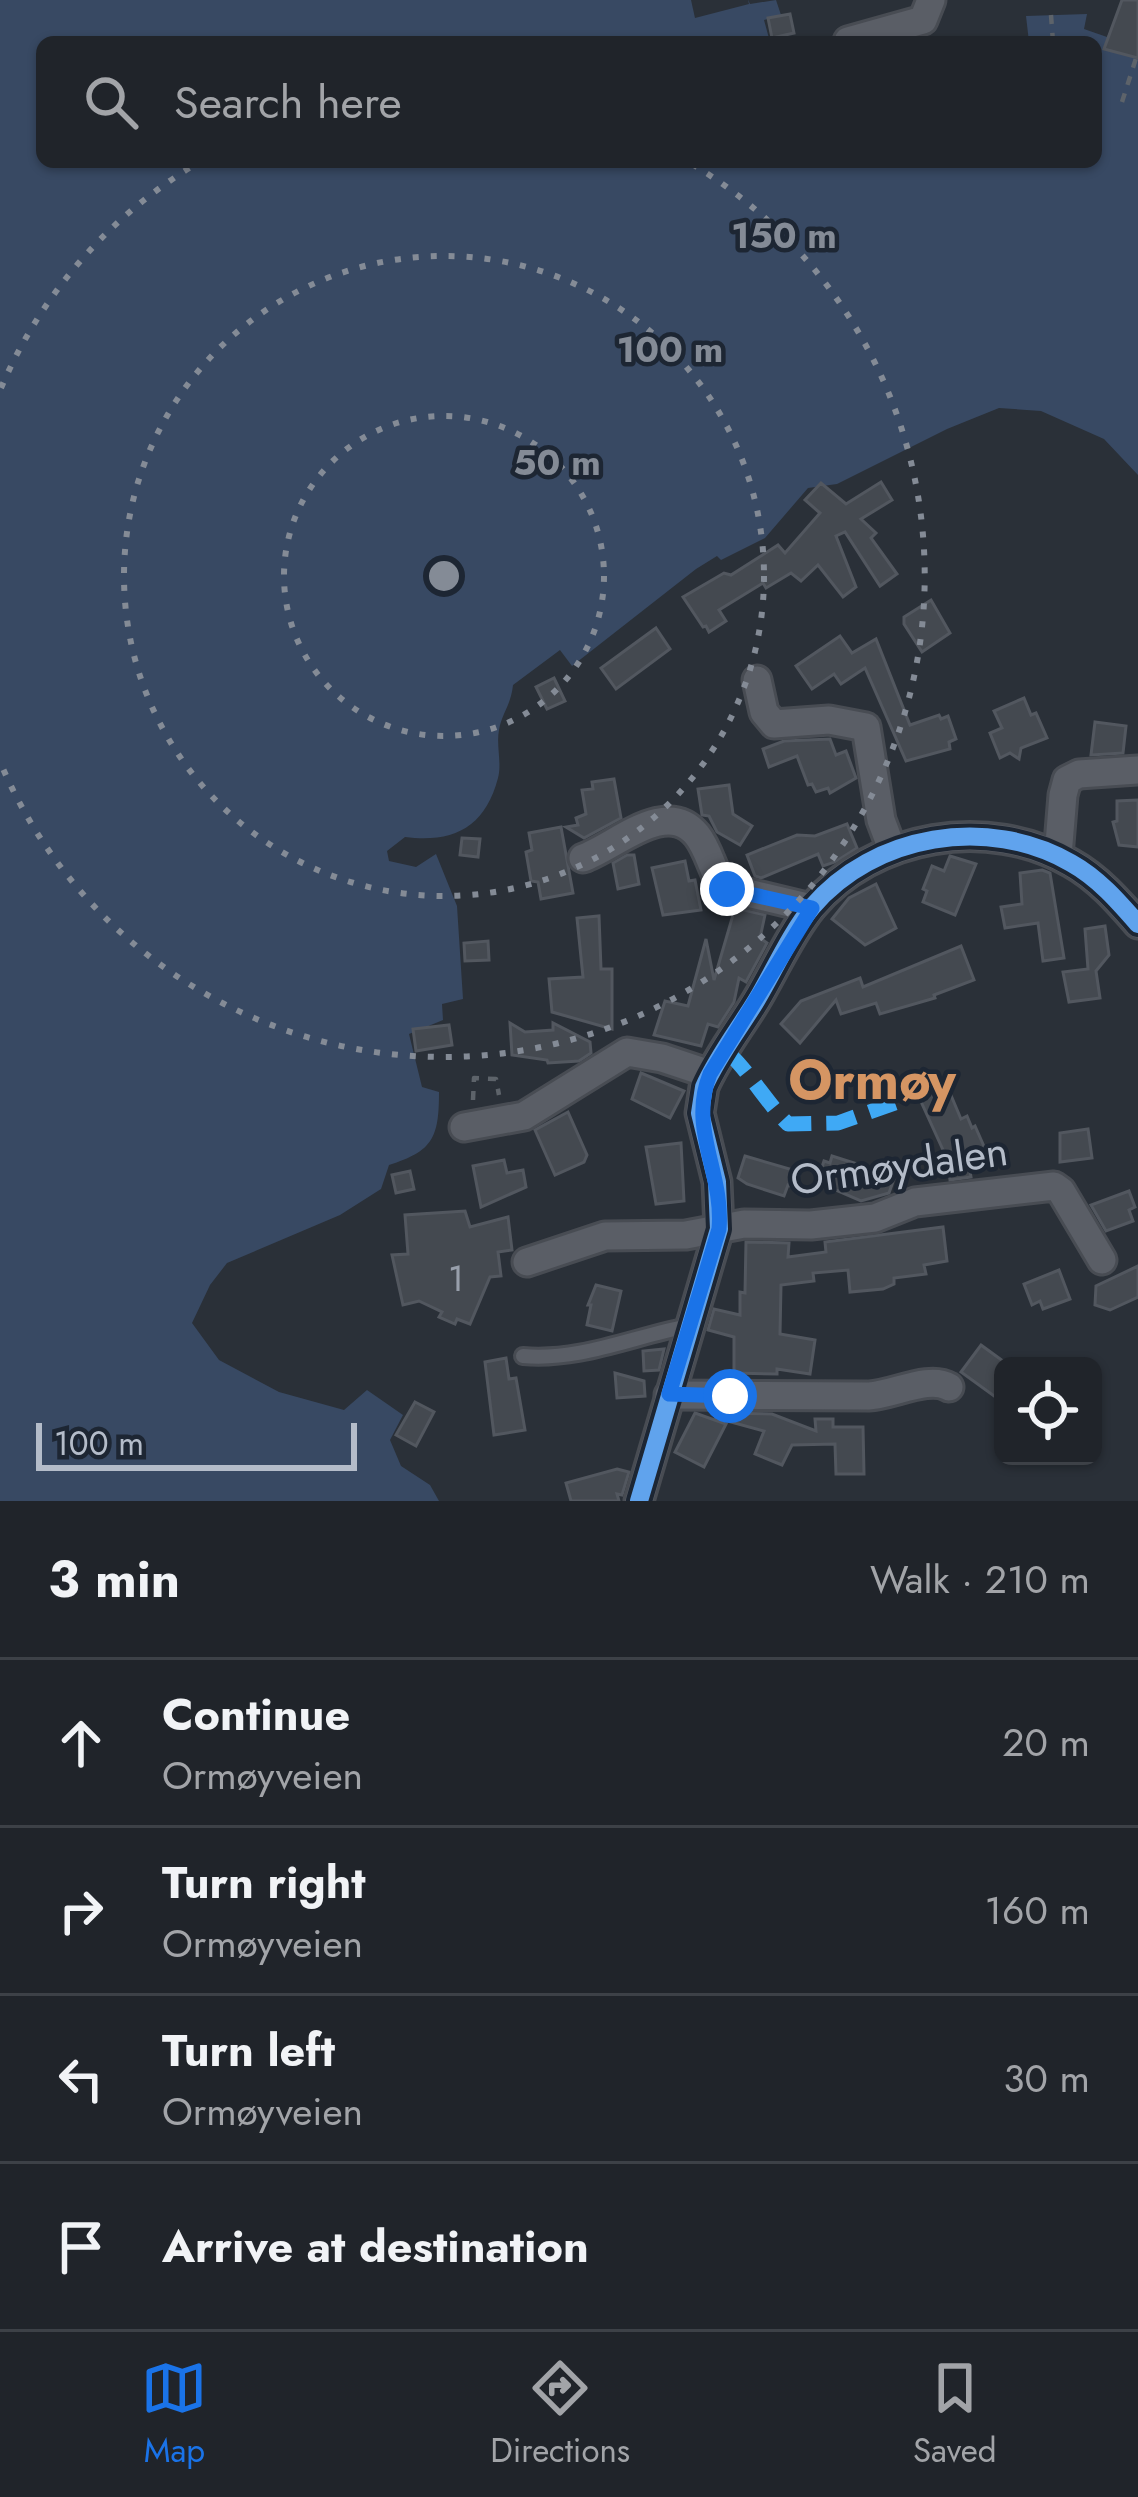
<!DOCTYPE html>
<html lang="en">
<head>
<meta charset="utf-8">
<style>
	body { margin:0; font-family:Jost,sans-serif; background:#2d3036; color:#f1f3f6 }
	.controls { position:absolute; right:36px; bottom:36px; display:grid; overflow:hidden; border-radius:18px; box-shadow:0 3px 9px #0004 }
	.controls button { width:108px; height:108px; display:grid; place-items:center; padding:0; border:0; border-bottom:3px solid #3d4147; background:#20242a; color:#f1f3f6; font:60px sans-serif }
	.scale { position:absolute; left:36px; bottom:30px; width:321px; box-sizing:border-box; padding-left:12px; border:6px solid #b4bcc9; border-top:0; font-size:33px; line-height:42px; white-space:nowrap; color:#b4bcc9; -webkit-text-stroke:9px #1d2633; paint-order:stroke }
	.stop { position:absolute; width:36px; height:36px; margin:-27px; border:9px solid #1a73e8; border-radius:50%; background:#fff }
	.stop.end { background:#1a73e8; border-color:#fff; box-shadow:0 3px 12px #0008 }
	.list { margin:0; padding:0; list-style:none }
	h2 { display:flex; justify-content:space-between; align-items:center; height:156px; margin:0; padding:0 48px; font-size:51px }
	h2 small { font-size:39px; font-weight:400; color:#a2a4a8 }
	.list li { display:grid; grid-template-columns:78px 1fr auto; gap:36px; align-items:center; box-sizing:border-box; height:168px; padding:0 48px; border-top:3px solid #3d4147 }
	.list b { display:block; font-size:45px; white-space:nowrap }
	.list p { margin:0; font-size:39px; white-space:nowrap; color:#a2a4a8 }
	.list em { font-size:39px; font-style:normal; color:#a2a4a8 }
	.icon { flex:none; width:66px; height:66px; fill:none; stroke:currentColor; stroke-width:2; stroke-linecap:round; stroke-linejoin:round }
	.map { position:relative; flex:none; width:1138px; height:1501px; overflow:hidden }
	.search { position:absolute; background:#20242a; box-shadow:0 3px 9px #0004; left:36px; right:36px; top:36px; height:132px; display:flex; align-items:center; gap:30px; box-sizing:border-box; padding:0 42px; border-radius:18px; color:#a2a4a8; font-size:45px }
	.sheet { height:828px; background:#20242a }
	nav { display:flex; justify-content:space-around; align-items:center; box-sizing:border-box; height:168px; border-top:3px solid #3d4147; background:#20242a; font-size:33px; color:#a2a4a8 }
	nav a { display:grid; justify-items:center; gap:6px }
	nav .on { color:#1a73e8 }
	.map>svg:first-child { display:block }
	.water { fill:#384963 }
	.pier { fill:#2a3038 }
	.building { fill:#444950; stroke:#52575f; stroke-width:3 }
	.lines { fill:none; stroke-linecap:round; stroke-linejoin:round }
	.lane-casing { stroke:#484c53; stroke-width:20 }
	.street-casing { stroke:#484c53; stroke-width:33 }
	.path { stroke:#5d636a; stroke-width:4.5; stroke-dasharray:9 9; stroke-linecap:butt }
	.lane { stroke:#5a5e66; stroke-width:14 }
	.street { stroke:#5a5e66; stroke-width:27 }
	.quiet { stroke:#3fa9f5; stroke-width:15; stroke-dasharray:30 15; stroke-linecap:butt }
	.cycleway-casing { stroke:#1d2633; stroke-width:26 }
	.cycleway { stroke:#60a3ed; stroke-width:18 }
	.route { stroke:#1a73e8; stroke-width:15 }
	.ring { fill:none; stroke:#848b96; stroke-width:6; stroke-dasharray:6 12 }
	.labels { text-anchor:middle; stroke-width:9; stroke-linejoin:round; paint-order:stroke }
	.number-label { font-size:36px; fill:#989fab }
	.street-label { font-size:42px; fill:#b4bcc9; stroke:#1d2633 }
	.district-label { font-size:54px; font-weight:bold; fill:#d59563; stroke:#1d2633 }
	.centre { fill:#848b96; stroke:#1d2633; stroke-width:6 }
	.ring-label { font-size:36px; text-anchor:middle; font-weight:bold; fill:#848b96; stroke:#1d2633; stroke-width:9; stroke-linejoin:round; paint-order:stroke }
</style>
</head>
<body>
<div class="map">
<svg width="1138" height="1501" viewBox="0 0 1138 1501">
	<rect width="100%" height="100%" fill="#2a3038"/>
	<path class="water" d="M0 0H748L750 4 776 0 781 15 764 20 770 42H42V162H1096V42H1029L1026 16 1087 14 1084 29 1107 37 1115 19 1138 25V475L1104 439 1041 411 999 408 947 429 837 484 808 488 765 538 721 560 717 556 696 569 572 666 560 650 513 685C511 705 502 713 499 730 496 745 502 763 498 778 485 828 453 843 405 837L387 851 389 861 416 867 436 854 457 906 463 999 442 1004 443 1020 409 1034 422 1087 439 1092C439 1138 433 1151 389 1165L381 1189 340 1215 227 1263 210 1285 192 1323 219 1360 279 1392 344 1410 367 1390 403 1415 390 1440 401 1466 430 1485 439 1501H0Z"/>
	<path class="pier" d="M691 0H748L749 4 695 18Z"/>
	<g class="building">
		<path d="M1122 0H1138V58L1104 49Z"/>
		<path d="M790 14 794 33 772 38 768 18Z"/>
		<path d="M881 482 892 500 861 519 876 533 871 538 897 574 880 586 845 532 836 536 856 587 843 597 818 565 801 581 791 573 766 588 763 583 719 610 726 621 709 632 706 626 703 627 683 597 724 573 731 575 778 545 785 553 820 513 805 500 821 483 846 504Z"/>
		<path d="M931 600 950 633 922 652 904 624V617Z"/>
		<path d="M656 628 670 649 616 689 601 668Z"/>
		<path d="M840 636 852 653 876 639 910 725 939 715 941 719 948 716 956 739 949 742 950 749 906 761 865 668 841 684 834 674 812 689 796 666Z"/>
		<path d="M554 678 565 701 547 709 536 687Z"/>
		<path d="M1024 698 1031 715 1036 713 1047 738 1021 748 1019 759 1010 753 1000 758 990 733 1002 728 994 711Z"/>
		<path d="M1095 722 1126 726 1123 753 1091 755Z"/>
		<path d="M830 739 836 755 846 751 856 778 830 793 828 788 816 792 812 784 808 785 797 756 769 767 763 749 784 741Z"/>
		<path d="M614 779 621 818 584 838 566 827 578 825 576 818 586 814 582 790 593 789 592 782Z"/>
		<path d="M729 785 733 814 752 826 740 845 717 832 709 816 702 815 698 789Z"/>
		<path d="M1138 800V847L1119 845 1113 822 1117 821V801Z"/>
		<path d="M847 824 857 848 835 862 823 866 818 854 761 878 755 876 747 855 797 835 815 836Z"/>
		<path d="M561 827 573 893 541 899 538 882 531 881 526 852 532 850 529 833Z"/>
		<path d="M462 838 480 839 478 857 460 855Z"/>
		<path d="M627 855H634L639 884 618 889 613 863Z"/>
		<path d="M950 856 976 864 955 915 923 902 927 891 923 889 932 866 944 871Z"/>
		<path d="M685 861 689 881 695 880 701 910 663 915 652 868Z"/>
		<path d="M1042 870 1050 873 1064 958 1043 961 1038 923 1005 928 1001 907 1022 904 1020 873Z"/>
		<path d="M876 884 896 928 865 945 832 919 849 898Z"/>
		<path d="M735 908 765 915 760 938 767 943 746 982 739 978 734 1002 718 1027 708 1024 701 1046 654 1035 665 1001 688 1006 706 939 714 980Z"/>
		<path d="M599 916 601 969H612V1029L552 1012 549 979 583 977 577 918Z"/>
		<path d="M1105 926 1109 955 1096 971 1100 998 1069 1002 1063 972 1088 969 1085 929Z"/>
		<path d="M488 941 489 960 465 961 464 943Z"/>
		<path d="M961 946 974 980 934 995 935 998 880 1014 876 1003 841 1014 836 1000 800 1043 781 1024 801 1001 860 978 863 987Z"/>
		<path d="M510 1023 525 1032 553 1030V1023L590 1042 591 1053 579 1061 548 1063 547 1060 512 1055Z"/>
		<path d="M449 1025 452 1045 416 1051 413 1029Z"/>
		<path d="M641 1073 684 1091 670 1118 632 1099Z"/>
		<path d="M937 1074 941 1083 945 1081 961 1119 967 1116 972 1128 975 1126 986 1151 968 1159 971 1177 950 1180 948 1161 913 1084Z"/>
		<path d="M568 1112 587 1155 584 1162 555 1175 535 1130Z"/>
		<path d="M1088 1129 1092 1158 1060 1162V1133Z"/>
		<path d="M681 1143 684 1201 656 1204 646 1147Z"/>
		<path d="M745 1156 800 1172 795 1188 788 1185 784 1196 747 1184 738 1178Z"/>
		<path d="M832 1156 895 1176 889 1193 861 1201 817 1182 824 1161 830 1163Z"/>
		<path d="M504 1160 507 1173 523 1170 526 1187 481 1207 473 1166Z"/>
		<path d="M410 1171 414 1189 396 1193 392 1175Z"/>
		<path d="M1129 1191 1135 1207 1129 1210 1133 1221 1106 1231 1091 1205Z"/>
		<path d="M465 1211 470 1227 508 1217 512 1250 498 1252 501 1276 490 1277 470 1324 457 1319 455 1324 439 1317 442 1312 419 1301 403 1305 392 1255 408 1254 405 1215Z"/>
		<path d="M943 1227 947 1261 924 1265 926 1274 894 1278V1284L883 1289 850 1292 848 1270 813 1273 814 1281 781 1285 780 1334 815 1340 810 1374 777 1369V1374L734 1373V1337L708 1330 714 1309 740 1315V1292L745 1293 746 1242 789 1243 788 1257 826 1252 825 1242Z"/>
		<path d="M1138 1266V1297L1110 1310 1095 1305 1096 1286Z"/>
		<path d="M1059 1270 1070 1299 1043 1309 1040 1301 1032 1305 1024 1284Z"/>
		<path d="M596 1285 621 1291 612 1331 587 1325 591 1305H588Z"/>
		<path d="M981 1345 1003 1361V1383L994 1396 961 1372Z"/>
		<path d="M664 1349 659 1370 644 1371 643 1351Z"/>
		<path d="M506 1358 509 1379 516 1378 525 1430 494 1435 485 1362Z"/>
		<path d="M615 1373 644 1381 645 1396 617 1398Z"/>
		<path d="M415 1402 434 1412 416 1446 396 1435Z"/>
		<path d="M695 1413 726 1424 704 1467 675 1452Z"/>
		<path d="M717 1413 772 1414 816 1431 815 1419H833V1427H863L864 1474H836L835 1444 792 1445 782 1465 755 1454 764 1431 716 1418Z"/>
		<path d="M617 1469 629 1472 622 1495 617 1494 619 1501H571L566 1483Z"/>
	</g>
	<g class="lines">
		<defs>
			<path id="lane" d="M523 1356C580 1361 632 1337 688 1326"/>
			<g id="street">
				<path d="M848 41 923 20 931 0"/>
				<path d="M757 680 764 712 774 724 829 720 866 727 881 820 892 849"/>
				<path d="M1058 856 1063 795 1067 780 1079 774 1138 770"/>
				<path d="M583 858C615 847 666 797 697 835 709 850 712 870 723 887L811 908"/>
				<path d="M464 1127 524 1116 627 1052 662 1058 710 1074"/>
				<path d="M527 1262 605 1236 686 1235 744 1224 811 1225 875 1218 915 1202 1054 1186 1061 1191 1102 1260"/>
				<path d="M669 1395 869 1396C893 1395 929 1375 949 1387"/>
				<path d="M639 1501 719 1229 717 1182 700 1113 704 1087C717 1057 739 1029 756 1001 774 971 790 934 812 907 874 834 988 815 1071 863 1098 878 1118 901 1138 924"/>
			</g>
		</defs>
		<use href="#lane" class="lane-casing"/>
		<use href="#street" class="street-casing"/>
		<g class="path">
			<path d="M1051 15 1053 42"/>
			<path d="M1122 102 1138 52"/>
			<path d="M473 1100 474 1078 496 1079 499 1095"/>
		</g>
		<use href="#lane" class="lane"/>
		<use href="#street" class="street"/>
		<path class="quiet" d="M725 1051C740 1059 770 1107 788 1124L838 1123 895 1103"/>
		<defs>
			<path id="cycleway" d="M639 1501 719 1229 717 1182 700 1113 704 1087C717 1057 739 1029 756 1001 774 971 790 934 812 907 874 834 988 815 1071 863 1098 878 1118 901 1138 924"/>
		</defs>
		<use href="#cycleway" class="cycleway-casing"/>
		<use href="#cycleway" class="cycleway"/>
	</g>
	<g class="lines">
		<path class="route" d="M727 889 812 908 710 1074C688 1129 724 1173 719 1229L669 1394 730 1396"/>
	</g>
	<g class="ring">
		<circle cx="444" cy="576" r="160"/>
		<circle cx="444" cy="576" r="320"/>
		<path d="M1 388A481 481 0 0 1 196 164M692 164A481 481 0 1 1 1 764"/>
	</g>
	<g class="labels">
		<g class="number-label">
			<text x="456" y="1291">1</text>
		</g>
		<g class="street-label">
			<text transform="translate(899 1165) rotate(-8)" y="15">Ormøydalen</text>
		</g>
		<g class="district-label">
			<text x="872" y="1099">Ormøy</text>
		</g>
	</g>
	<circle cx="444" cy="576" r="18" class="centre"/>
	<g class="ring-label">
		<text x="784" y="248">150 m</text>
		<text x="670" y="362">100 m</text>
		<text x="557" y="475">50 m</text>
	</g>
</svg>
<div class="controls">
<button><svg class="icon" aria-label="locate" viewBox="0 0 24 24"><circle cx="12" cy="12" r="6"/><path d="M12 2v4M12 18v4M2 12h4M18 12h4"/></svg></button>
</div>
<div class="scale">100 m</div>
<div class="stop" style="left:730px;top:1396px"></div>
<div class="stop end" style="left:727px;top:889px"></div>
<div class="search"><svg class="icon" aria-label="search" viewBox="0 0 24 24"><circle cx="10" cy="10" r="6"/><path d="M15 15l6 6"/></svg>Search here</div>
</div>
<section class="sheet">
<h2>3 min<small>Walk · 210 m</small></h2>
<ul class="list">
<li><svg class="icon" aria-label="ahead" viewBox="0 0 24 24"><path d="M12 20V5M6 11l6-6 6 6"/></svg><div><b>Continue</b><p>Ormøyveien</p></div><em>20 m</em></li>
<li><svg class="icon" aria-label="right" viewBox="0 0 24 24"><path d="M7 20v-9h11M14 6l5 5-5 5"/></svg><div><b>Turn right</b><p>Ormøyveien</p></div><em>160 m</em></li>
<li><svg class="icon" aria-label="left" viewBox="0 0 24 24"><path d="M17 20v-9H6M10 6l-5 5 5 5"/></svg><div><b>Turn left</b><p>Ormøyveien</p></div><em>30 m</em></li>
<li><svg class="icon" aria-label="arrive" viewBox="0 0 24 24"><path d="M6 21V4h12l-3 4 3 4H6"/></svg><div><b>Arrive at destination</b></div></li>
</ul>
</section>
<nav>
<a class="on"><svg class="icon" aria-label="map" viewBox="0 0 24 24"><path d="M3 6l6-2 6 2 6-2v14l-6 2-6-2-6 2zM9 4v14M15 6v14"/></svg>Map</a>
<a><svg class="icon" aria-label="directions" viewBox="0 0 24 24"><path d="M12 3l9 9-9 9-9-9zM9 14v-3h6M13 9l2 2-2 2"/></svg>Directions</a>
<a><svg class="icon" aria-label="saved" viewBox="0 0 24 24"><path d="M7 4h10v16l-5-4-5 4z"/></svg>Saved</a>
</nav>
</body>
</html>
